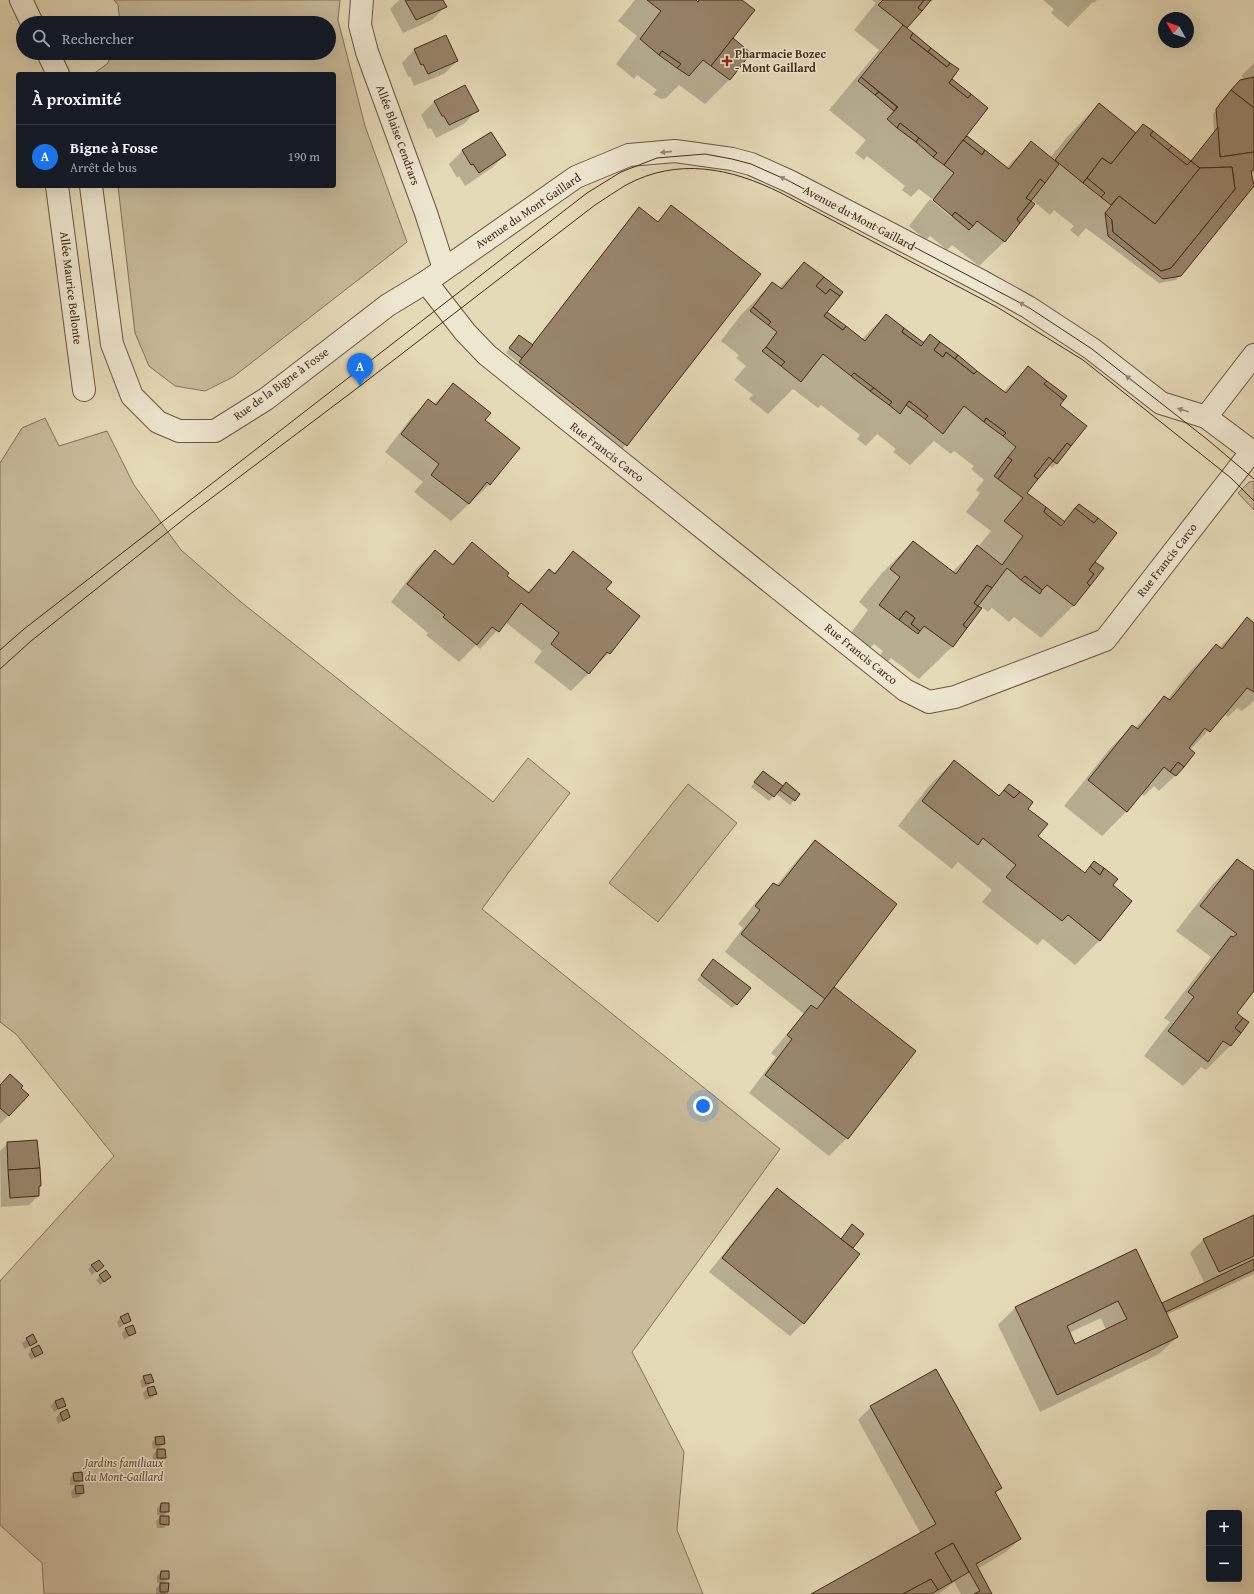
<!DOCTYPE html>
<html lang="fr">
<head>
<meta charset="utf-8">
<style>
	body { margin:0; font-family:"Gentium Book Plus",serif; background:#242831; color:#f1f3f6 }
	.controls { position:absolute; right:12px; bottom:12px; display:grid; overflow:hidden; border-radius:4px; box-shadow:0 4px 16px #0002 }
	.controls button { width:36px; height:36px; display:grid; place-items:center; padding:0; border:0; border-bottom:1px solid #363941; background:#171b24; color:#f1f3f6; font:20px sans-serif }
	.compass { position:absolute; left:1158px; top:12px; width:36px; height:36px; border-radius:50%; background:#171b24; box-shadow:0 4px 16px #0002; rotate:310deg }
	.you { position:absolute; left:703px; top:1106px; width:14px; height:14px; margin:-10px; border:3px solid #fff; border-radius:50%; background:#1a73e8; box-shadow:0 0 0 6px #1a73e833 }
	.badge { display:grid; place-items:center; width:26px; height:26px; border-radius:50%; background:#1a73e8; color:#fff; font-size:13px; font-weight:700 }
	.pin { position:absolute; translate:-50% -33px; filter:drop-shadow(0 1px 2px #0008) }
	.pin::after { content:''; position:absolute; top:21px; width:14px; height:12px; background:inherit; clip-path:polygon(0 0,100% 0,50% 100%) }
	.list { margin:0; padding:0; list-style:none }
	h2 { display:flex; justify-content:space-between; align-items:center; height:52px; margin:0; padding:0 16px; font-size:17px }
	h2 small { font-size:13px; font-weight:400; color:#9ea1a6 }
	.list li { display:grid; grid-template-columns:26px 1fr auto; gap:12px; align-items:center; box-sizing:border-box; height:64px; padding:0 16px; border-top:1px solid #363941 }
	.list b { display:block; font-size:15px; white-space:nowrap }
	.list p { margin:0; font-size:13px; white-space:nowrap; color:#9ea1a6 }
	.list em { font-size:13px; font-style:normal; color:#9ea1a6 }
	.icon { flex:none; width:22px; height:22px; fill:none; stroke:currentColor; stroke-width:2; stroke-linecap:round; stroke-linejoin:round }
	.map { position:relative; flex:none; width:1254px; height:1594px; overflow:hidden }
	.search { position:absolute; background:#171b24; box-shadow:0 4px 16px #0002; left:16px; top:16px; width:320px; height:44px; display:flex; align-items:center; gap:10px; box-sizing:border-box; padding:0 14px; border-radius:22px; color:#9ea1a6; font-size:15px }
	.panel { position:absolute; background:#171b24; box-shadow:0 4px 16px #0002; left:16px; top:72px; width:320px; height:116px; border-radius:4px }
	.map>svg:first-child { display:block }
	.green { fill:#c9bc9c; stroke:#86725a }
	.shadow { fill:#0003; fill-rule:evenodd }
	.building { fill:#97856b; stroke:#432919; fill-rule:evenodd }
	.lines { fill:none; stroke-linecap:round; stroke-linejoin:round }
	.street-casing { stroke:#6c5540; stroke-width:24 }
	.street { stroke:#eee7d0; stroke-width:22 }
	.tram { stroke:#432919; stroke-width:1 }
	.oneway { fill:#988874 }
	.poi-dot { fill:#8f2418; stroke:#eee7d0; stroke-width:1.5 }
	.labels { text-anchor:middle; stroke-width:3; stroke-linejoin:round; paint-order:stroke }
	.poi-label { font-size:12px; font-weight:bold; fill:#432919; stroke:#eee7d0; text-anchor:start }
	.street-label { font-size:12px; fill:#432919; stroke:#eee7d0 }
	.park-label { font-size:12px; font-style:italic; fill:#5e4633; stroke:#eee7d0 }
</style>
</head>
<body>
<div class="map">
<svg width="1254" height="1594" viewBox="0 0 1254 1594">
	<rect width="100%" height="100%" fill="#e5dab7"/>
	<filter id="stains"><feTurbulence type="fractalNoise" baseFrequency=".005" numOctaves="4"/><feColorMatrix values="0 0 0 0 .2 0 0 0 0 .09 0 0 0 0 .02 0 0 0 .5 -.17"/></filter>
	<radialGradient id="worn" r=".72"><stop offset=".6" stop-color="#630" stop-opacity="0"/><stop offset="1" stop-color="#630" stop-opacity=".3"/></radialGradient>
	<g class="green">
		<path d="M114 0H340L338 20 365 126 407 242 233 377 205 391 175 386 149 366 135 333 118 186H334V74H93L107 64 113 53H329V23H120L118 5Z"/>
		<path d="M45 418 59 446 107 431 134 485 181 550 241 602 493 802 528 758 570 793 509 872 482 909 780 1149 632 1352 684 1452 677 1530 703 1594H44L42 1563 0 1525V1281L114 1156 16 1034 0 1022V463L22 428Z"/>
		<path d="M1254 481V510L1238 493 1249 482Z"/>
		<path d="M688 784 737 823 658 922 609 883Z"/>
	</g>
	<g class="shadow">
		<path d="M399 0H442L445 7 432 20 403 33 390 9Z"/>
		<path d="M635 0H741L731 38 750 53 729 80 705 104 679 85 666 98 661 99 653 94 657 90 637 75 634 79 616 64 637 36 618 21Z"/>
		<path d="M872 0H933L931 2 929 1 906 28 949 63 947 84 963 140 1006 168 1031 143 1050 158 1067 137 1099 104 1135 133 1143 125 1190 162 1214 132 1213 114 1220 105 1218 104 1240 80H1243L1242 75 1254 63V173L1251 174 1176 280 1159 283 1086 228 1078 237 1070 230 1074 226 1054 210 1050 215 1031 199 1019 222 1004 242 979 266 952 245 947 250 930 236 926 240 909 226 930 199 951 217 953 215 919 189 911 197 902 190 905 186 867 156 864 160 855 153 866 140 829 110 879 50 854 30 876 3Z"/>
		<path d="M1043 0H1097L1094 3 1093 2 1068 27 1051 13 1054 9Z"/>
		<path d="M415 49 457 61 444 74 414 86 410 76 408 77 402 63Z"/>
		<path d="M465 86 477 110 464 124 436 138 431 128 428 129 421 115 434 102Z"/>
		<path d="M462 151 505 155 492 168 465 186 459 176 457 178 449 164Z"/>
		<path d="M658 223 760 274 622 449 516 367 519 363 506 353 515 340 533 346Z"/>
		<path d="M804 263 826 312 861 340 886 315 922 343 930 335 1003 392 1028 367 1058 406 1056 464 1052 468 1050 466 1026 493 1063 522 1071 513 1091 565 1074 605 1041 638 1014 617 1009 622 992 608 988 612 978 604 976 606 980 608 952 647 919 679 891 658 886 663 879 657 883 651 874 644 866 652 847 638 868 610 859 602 881 574 913 542 952 572 978 547 991 531 966 512 980 493 976 490 984 480 971 469 974 466 954 451 951 454 934 441 910 465 893 452 896 449 877 434 866 446 857 439 860 435 821 405 818 408 793 389 768 414 749 399 753 395 734 380 746 366 736 358 739 355 721 341 740 316 772 283 779 288Z"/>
		<path d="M453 385 484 420 490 484 451 521 414 492 423 482 385 452 411 418 428 401 433 405Z"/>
		<path d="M472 544 506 576 527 593 549 570 553 574 573 553 609 653 571 691 534 662 542 651 505 622 480 649 476 645 459 662 426 635 428 633 391 602 417 568 435 551 451 565Z"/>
		<path d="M1247 619 1254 624V701L1242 711 1237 708 1228 717 1224 714 1190 750 1194 753 1175 776 1159 791 1154 786 1144 796 1141 793 1126 812 1102 836 1064 806 1108 751 1132 726 1135 728 1164 698 1167 700 1191 670 1216 646 1219 648Z"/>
		<path d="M954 761 998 796 1027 809 1037 836 1084 873 1087 870 1111 886 1100 940 1075 965 1043 939 1037 945 982 902 992 890 958 862 952 869 898 826 929 786Z"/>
		<path d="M759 776 782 787 786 783 799 794 790 805 776 794 769 801 751 787Z"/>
		<path d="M816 842 832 988 914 1051 847 1138 829 1156 749 1093 776 1057 771 1053 804 1014 725 952 743 928 738 924 756 902 773 884 776 886 798 859Z"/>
		<path d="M1237 860 1254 873V989L1236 1014 1230 1046 1206 1070 1201 1067 1183 1086 1144 1056 1170 1022 1164 1018 1211 957 1176 931 1212 885Z"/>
		<path d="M713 960 737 1004 732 1008 697 980Z"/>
		<path d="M0 1086 28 1095 0 1124Z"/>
		<path d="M8 1143 40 1185 38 1188V1196L29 1205 1 1207 0 1151Z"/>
		<path d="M777 1190 841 1240 863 1234 852 1248 803 1323 790 1336 709 1272 764 1203Z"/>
		<path d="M1254 1216V1274L1166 1315 1177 1337 1159 1354 1040 1412 998 1325 1015 1308 1136 1250 1161 1304 1205 1284 1190 1253 1203 1240ZM1101 1318 1106 1330 1075 1345 1069 1333Z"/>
		<path d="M92 1265 98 1270 92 1275 88 1269Z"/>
		<path d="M100 1276 105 1281 100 1285 96 1280Z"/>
		<path d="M121 1317 130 1321 119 1328 117 1322Z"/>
		<path d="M126 1329 135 1332 124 1340 122 1333Z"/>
		<path d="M33 1335 36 1342 25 1349 22 1343Z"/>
		<path d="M32 1350 42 1353 31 1360 28 1354Z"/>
		<path d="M144 1377 152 1382 148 1386 142 1388 140 1381Z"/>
		<path d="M154 1387 156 1394 152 1398 145 1400 143 1393 147 1389Z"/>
		<path d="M55 1401 65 1405 54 1412 51 1406Z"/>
		<path d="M871 1407 1001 1488 995 1494 1020 1539 1006 1552 977 1569 991 1594H961L954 1582 939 1594H813L921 1534 858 1420Z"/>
		<path d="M60 1413 69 1417 58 1424 56 1418Z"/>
		<path d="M156 1438 164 1444 159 1448 153 1449 152 1442Z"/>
		<path d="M157 1450 165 1457 161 1461 153 1462V1455Z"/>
		<path d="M74 1474 82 1480 76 1487 83 1493 79 1497 72 1498 71 1491 78 1485H70V1478Z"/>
		<path d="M161 1504 168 1511 163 1517 168 1524 164 1528H157L156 1521 162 1516 157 1515V1508Z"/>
		<path d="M161 1572H168V1579L163 1584 167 1591 165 1594H156V1588L162 1583H157V1576Z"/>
	</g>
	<g class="building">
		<path d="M405 0H443L447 7 416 20Z"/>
		<path d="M647 0H696L698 2 699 0H742L755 10 711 66 703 60 689 76 677 68 681 64 662 51 659 55 640 39 661 11Z"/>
		<path d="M883 0H924L918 8 922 11 907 28 878 5Z"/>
		<path d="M924 0H931L922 11 918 8Z"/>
		<path d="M903 25 913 33 910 38 947 67 950 63 959 69 949 83 968 98 971 94 988 108 944 165 933 157 937 153 919 138 900 123 897 128 887 119 898 107 861 77Z"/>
		<path d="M913 33 931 48 928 52 910 38Z"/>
		<path d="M446 35 458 61 428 74 423 64 421 65 414 49Z"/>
		<path d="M733 38 751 53 730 80 711 66Z"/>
		<path d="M931 48 950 63 947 67 928 52Z"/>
		<path d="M662 51 681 64 677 68 659 55Z"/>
		<path d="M861 77 879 92 875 95 858 81Z"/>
		<path d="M1254 77V108L1231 90 1240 80Z"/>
		<path d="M952 79 971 94 968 98 949 83Z"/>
		<path d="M465 85 479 111 449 125 444 116H442L434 101Z"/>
		<path d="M1231 90 1254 108V152L1220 157 1216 109Z"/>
		<path d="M879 92 897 107 894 111 875 95Z"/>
		<path d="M1099 103 1136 133 1111 164 1102 158 1083 183 1055 160Z"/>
		<path d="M900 123 919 138 916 142 897 128Z"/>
		<path d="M1143 124 1153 131 1150 135 1187 165 1191 161 1200 168 1155 224 1119 196 1111 205 1101 197 1105 193 1087 178 1102 158 1111 164Z"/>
		<path d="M1218 127 1220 157 1254 152V170L1251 171 1254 186 1181 276 1163 279 1108 236 1105 213 1112 220 1113 232 1161 271 1171 268 1235 189 1232 167 1200 168 1191 161Z"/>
		<path d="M1153 131 1172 146 1168 150 1150 135Z"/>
		<path d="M491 132 506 155 479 173 473 164 471 165 462 150Z"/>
		<path d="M967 136 985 150 982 155 963 140Z"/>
		<path d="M919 138 937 153 933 157 916 142Z"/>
		<path d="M963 140 982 155 985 150 1009 169 1031 141 1059 164 1045 183 1040 179 1026 198 1031 201 1017 219 1020 223 1005 242 977 221 973 226 955 212 952 216 933 200 954 173 944 165Z"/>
		<path d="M1172 146 1191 161 1187 165 1168 150Z"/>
		<path d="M1232 167 1235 189 1171 268 1161 271 1113 232 1112 220 1105 213 1119 196 1155 224 1200 168Z"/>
		<path d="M1087 178 1105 193 1101 197 1083 183Z"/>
		<path d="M1040 179 1045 183 1031 201 1026 198Z"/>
		<path d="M1031 201 1035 204 1020 223 1017 219Z"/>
		<path d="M671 205 761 274 627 446 519 362 639 207 658 222Z"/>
		<path d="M955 212 973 226 969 230 952 216Z"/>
		<path d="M804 262 824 277 816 286 826 294 830 289 840 296 824 316 843 330 846 326 865 341 886 314 904 328 902 332 921 346 930 334 940 342 934 350 943 357 946 352 974 374 977 371 1006 393 1028 366 1047 381 1044 384 1064 400 1060 405 1087 426 1071 446 1067 443 1053 461 1049 457 1034 476 1038 479 1027 493 1046 507 1044 512 1061 526 1075 508 1094 523 1098 518 1117 533 1089 570 1094 574 1087 583 1090 586 1074 606 1047 585 1042 590 1025 576 1021 580 1007 568 992 588 987 585 974 603 978 606 963 625 967 628 953 647 924 626 920 631 911 624 915 618 906 611 899 620 879 605 900 577 890 569 913 541 956 574 977 545 1002 565 1023 536 1004 521 1023 498 998 479 1012 460 1008 457 1016 447 1003 436 1006 433 986 418 984 422 964 406 943 434 925 419 928 416 909 401 900 414 889 405 892 402 854 373 851 376 823 354 801 382 781 366 785 362 766 347 777 332 768 325 771 322 753 307 772 282 782 289Z"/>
		<path d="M824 277 843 292 840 296 830 289 826 294 816 286Z"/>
		<path d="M753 307 771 322 768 325 750 311Z"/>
		<path d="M827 312 846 326 843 330 824 316Z"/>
		<path d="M904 328 924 343 921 346 902 332Z"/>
		<path d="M519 335 533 345 522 358 509 348Z"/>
		<path d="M940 342 958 355 955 359 946 352 943 357 934 350Z"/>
		<path d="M766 347 785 362 781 366 762 351Z"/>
		<path d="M958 355 977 371 974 374 955 359Z"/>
		<path d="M854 373 874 388 870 391 851 376Z"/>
		<path d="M1047 381 1067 396 1064 400 1044 384Z"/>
		<path d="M453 383 491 413 485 420 520 448 490 485 487 482 469 504 431 475 439 464 401 434 428 399 436 405Z"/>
		<path d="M874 388 892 402 889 405 870 391Z"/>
		<path d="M909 401 928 416 925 419 906 405Z"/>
		<path d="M986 418 1006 433 1003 436 984 422Z"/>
		<path d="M1067 443 1071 446 1057 464 1053 461Z"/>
		<path d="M1008 457 1012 460 998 479 994 476Z"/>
		<path d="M1049 457 1053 461 1038 479 1034 476Z"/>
		<path d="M1079 504 1098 518 1094 523 1075 508Z"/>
		<path d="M1046 507 1065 522 1061 526 1044 512Z"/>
		<path d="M472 542 509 573 507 576 529 593 549 569 555 574 573 551 612 582 606 589 640 616 610 654 607 652 589 674 551 644 559 633 521 603 499 632 492 627 477 645 443 617 445 615 407 584 435 550 453 565Z"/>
		<path d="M1095 562 1104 568 1090 586 1087 583 1094 574 1089 570Z"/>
		<path d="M1025 576 1042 590 1040 594 1021 580Z"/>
		<path d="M987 585 992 588 978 606 974 603Z"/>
		<path d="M978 606 982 608 967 628 963 625Z"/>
		<path d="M906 611 915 618 911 624 920 631 918 634 899 620Z"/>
		<path d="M1247 617 1254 623V692L1247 688 1210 732 1205 728 1189 748 1195 753 1184 767 1178 762 1170 772 1164 767 1127 812 1088 780 1132 725 1138 729 1164 696 1170 700 1216 644 1222 649Z"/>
		<path d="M954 760 999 796 1004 790 1014 798 1020 792 1033 802 1028 809 1048 824 1038 836 1085 873 1090 866 1100 875 1104 868 1118 879 1113 885 1132 901 1100 941 1068 915 1062 921 1006 877 1016 865 983 838 978 845 922 801Z"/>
		<path d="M1178 762 1184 767 1176 776 1170 772Z"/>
		<path d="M763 771 783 786 774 797 754 782Z"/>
		<path d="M786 782 800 794 795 801 780 790Z"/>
		<path d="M1009 784 1020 792 1014 798 1004 790Z"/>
		<path d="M815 840 897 904 825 999 741 934 760 910 755 906 773 883 779 886Z"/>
		<path d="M1237 859 1254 871V991L1237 1013 1243 1018 1235 1028 1241 1033 1231 1046 1223 1041 1208 1062 1168 1031 1194 997 1188 992 1231 936 1233 937 1237 934 1200 906Z"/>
		<path d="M1094 861 1104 868 1100 875 1090 866Z"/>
		<path d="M713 959 751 988 737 1005 701 975Z"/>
		<path d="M834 987 916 1051 848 1139 765 1075 792 1039 787 1035 811 1005 817 1009Z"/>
		<path d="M1243 1018 1249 1022 1241 1033 1235 1028Z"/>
		<path d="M10 1074 23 1086 21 1088 29 1095 9 1116 0 1108V1085Z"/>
		<path d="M37 1140 40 1168 8 1170 7 1142Z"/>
		<path d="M40 1168 41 1186H39V1196L10 1198 8 1170Z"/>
		<path d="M777 1188 860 1254 804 1324 722 1258Z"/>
		<path d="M1254 1215V1256L1219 1272 1203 1239Z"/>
		<path d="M852 1224 864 1234 853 1248 841 1239Z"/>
		<path d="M1136 1249 1178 1337 1057 1395 1015 1307ZM1118 1301 1127 1319 1075 1344 1067 1326Z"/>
		<path d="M1254 1259V1270L1166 1312 1162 1303Z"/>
		<path d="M99 1260 104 1266 97 1272 91 1265Z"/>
		<path d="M106 1270 111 1277 104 1282 99 1275Z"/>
		<path d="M128 1313 131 1321 124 1324 120 1317Z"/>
		<path d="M133 1325 136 1333 129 1336 125 1328Z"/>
		<path d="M33 1334 37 1342 30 1346 26 1338Z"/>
		<path d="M39 1345 43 1353 35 1357 31 1349Z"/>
		<path d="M936 1369 1002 1488 995 1492 1021 1539 976 1564 992 1594H974L980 1591 953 1543 935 1553 952 1582 938 1590 931 1579 903 1594H811L936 1524 870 1406Z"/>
		<path d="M151 1374 154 1382 146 1384 143 1376Z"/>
		<path d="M154 1386 157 1394 149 1396 147 1388Z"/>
		<path d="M63 1398 66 1406 58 1409 55 1401Z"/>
		<path d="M67 1409 70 1417 63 1421 60 1413Z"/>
		<path d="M164 1436 165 1444 156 1445 155 1437Z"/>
		<path d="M157 1449H165L166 1458H157Z"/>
		<path d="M82 1472 83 1481H74L73 1473Z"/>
		<path d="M83 1485 84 1493 76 1494 75 1486Z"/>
		<path d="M161 1503H169V1512H160Z"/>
		<path d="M160 1516H169V1525L160 1524Z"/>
		<path d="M953 1543 969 1572 952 1582 935 1553Z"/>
		<path d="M161 1571H169V1579H160Z"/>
		<path d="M931 1579 938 1590 931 1594H903Z"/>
		<path d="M160 1583H169L168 1592H160Z"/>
	</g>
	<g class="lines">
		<defs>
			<g id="street">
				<path d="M21 0 32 23"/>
				<path d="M362 0 360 25 367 52 426 213 444 269"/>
				<path d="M48 53 58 74"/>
				<path d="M57 186 84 390"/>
				<path d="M91 186 112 344 132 396 158 422 179 431H215L266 399 388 305 426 282 576 177 629 155 675 151 732 159 751 164 789 181 983 282 1028 307 1092 349 1161 403 1206 417 1254 453"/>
				<path d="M426 282 465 332 487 355 905 690 929 702 955 697 1105 640 1252 451"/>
				<path d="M1206 417 1254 355"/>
			</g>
		</defs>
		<use href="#street" class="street-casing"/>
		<use href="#street" class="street"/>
		<g class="tram">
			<path d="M0 650 24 629 587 193 621 172 657 158 705 154 732 159 751 164 789 181 1028 307 1092 349 1208 440 1254 479"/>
			<path d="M0 669 31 641 189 515 360 386 595 205C606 198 616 191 626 185 678 157 731 168 781 193L997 307 1083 360 1231 478 1254 501"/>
		</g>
	</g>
	<defs><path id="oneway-solid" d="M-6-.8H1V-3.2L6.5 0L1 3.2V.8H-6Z"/></defs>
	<g class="oneway">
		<use href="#oneway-solid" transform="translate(666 152) rotate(174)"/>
		<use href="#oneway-solid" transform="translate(785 179) rotate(-154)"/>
		<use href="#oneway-solid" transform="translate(1024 305) rotate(-150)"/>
		<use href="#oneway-solid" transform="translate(1130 379) rotate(-142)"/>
		<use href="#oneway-solid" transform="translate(1183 410) rotate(-162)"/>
	</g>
	<path class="poi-dot" d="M725 55h4v4h4v4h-4v4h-4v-4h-4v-4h4z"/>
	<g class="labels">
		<g class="poi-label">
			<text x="735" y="58">Pharmacie Bozec<tspan x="735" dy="14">- Mont Gaillard</tspan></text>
		</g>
		<g class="street-label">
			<text transform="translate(398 135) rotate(70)" y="4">Allée Blaise Cendrars</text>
			<text transform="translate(528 211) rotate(-34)" y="4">Avenue du Mont Gaillard</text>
			<text transform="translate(859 218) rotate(28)" y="4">Avenue du Mont Gaillard</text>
			<text transform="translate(71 288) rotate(83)" y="4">Allée Maurice Bellonte</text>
			<text transform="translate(281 384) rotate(-36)" y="4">Rue de la Bigne à Fosse</text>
			<text transform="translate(607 452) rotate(38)" y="4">Rue Francis Carco</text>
			<text transform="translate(1167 560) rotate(-52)" y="4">Rue Francis Carco</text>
			<text transform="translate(861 654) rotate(39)" y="4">Rue Francis Carco</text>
		</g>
		<g class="park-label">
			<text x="124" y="1467">Jardins familiaux<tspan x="124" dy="14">du Mont-Gaillard</tspan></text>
		</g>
	</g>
	<rect width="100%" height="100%" filter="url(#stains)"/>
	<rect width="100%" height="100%" fill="url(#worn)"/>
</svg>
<div class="controls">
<button>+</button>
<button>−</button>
</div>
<svg class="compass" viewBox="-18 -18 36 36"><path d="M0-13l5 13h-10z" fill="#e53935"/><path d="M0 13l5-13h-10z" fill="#9ea1a6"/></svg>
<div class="you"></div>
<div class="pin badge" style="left:360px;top:386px">A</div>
<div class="search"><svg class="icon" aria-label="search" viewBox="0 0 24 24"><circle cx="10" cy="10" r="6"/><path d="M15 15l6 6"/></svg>Rechercher</div>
<section class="panel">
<h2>À proximité<small></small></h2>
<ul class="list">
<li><span class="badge">A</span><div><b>Bigne à Fosse</b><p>Arrêt de bus</p></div><em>190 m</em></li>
</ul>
</section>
</div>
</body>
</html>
